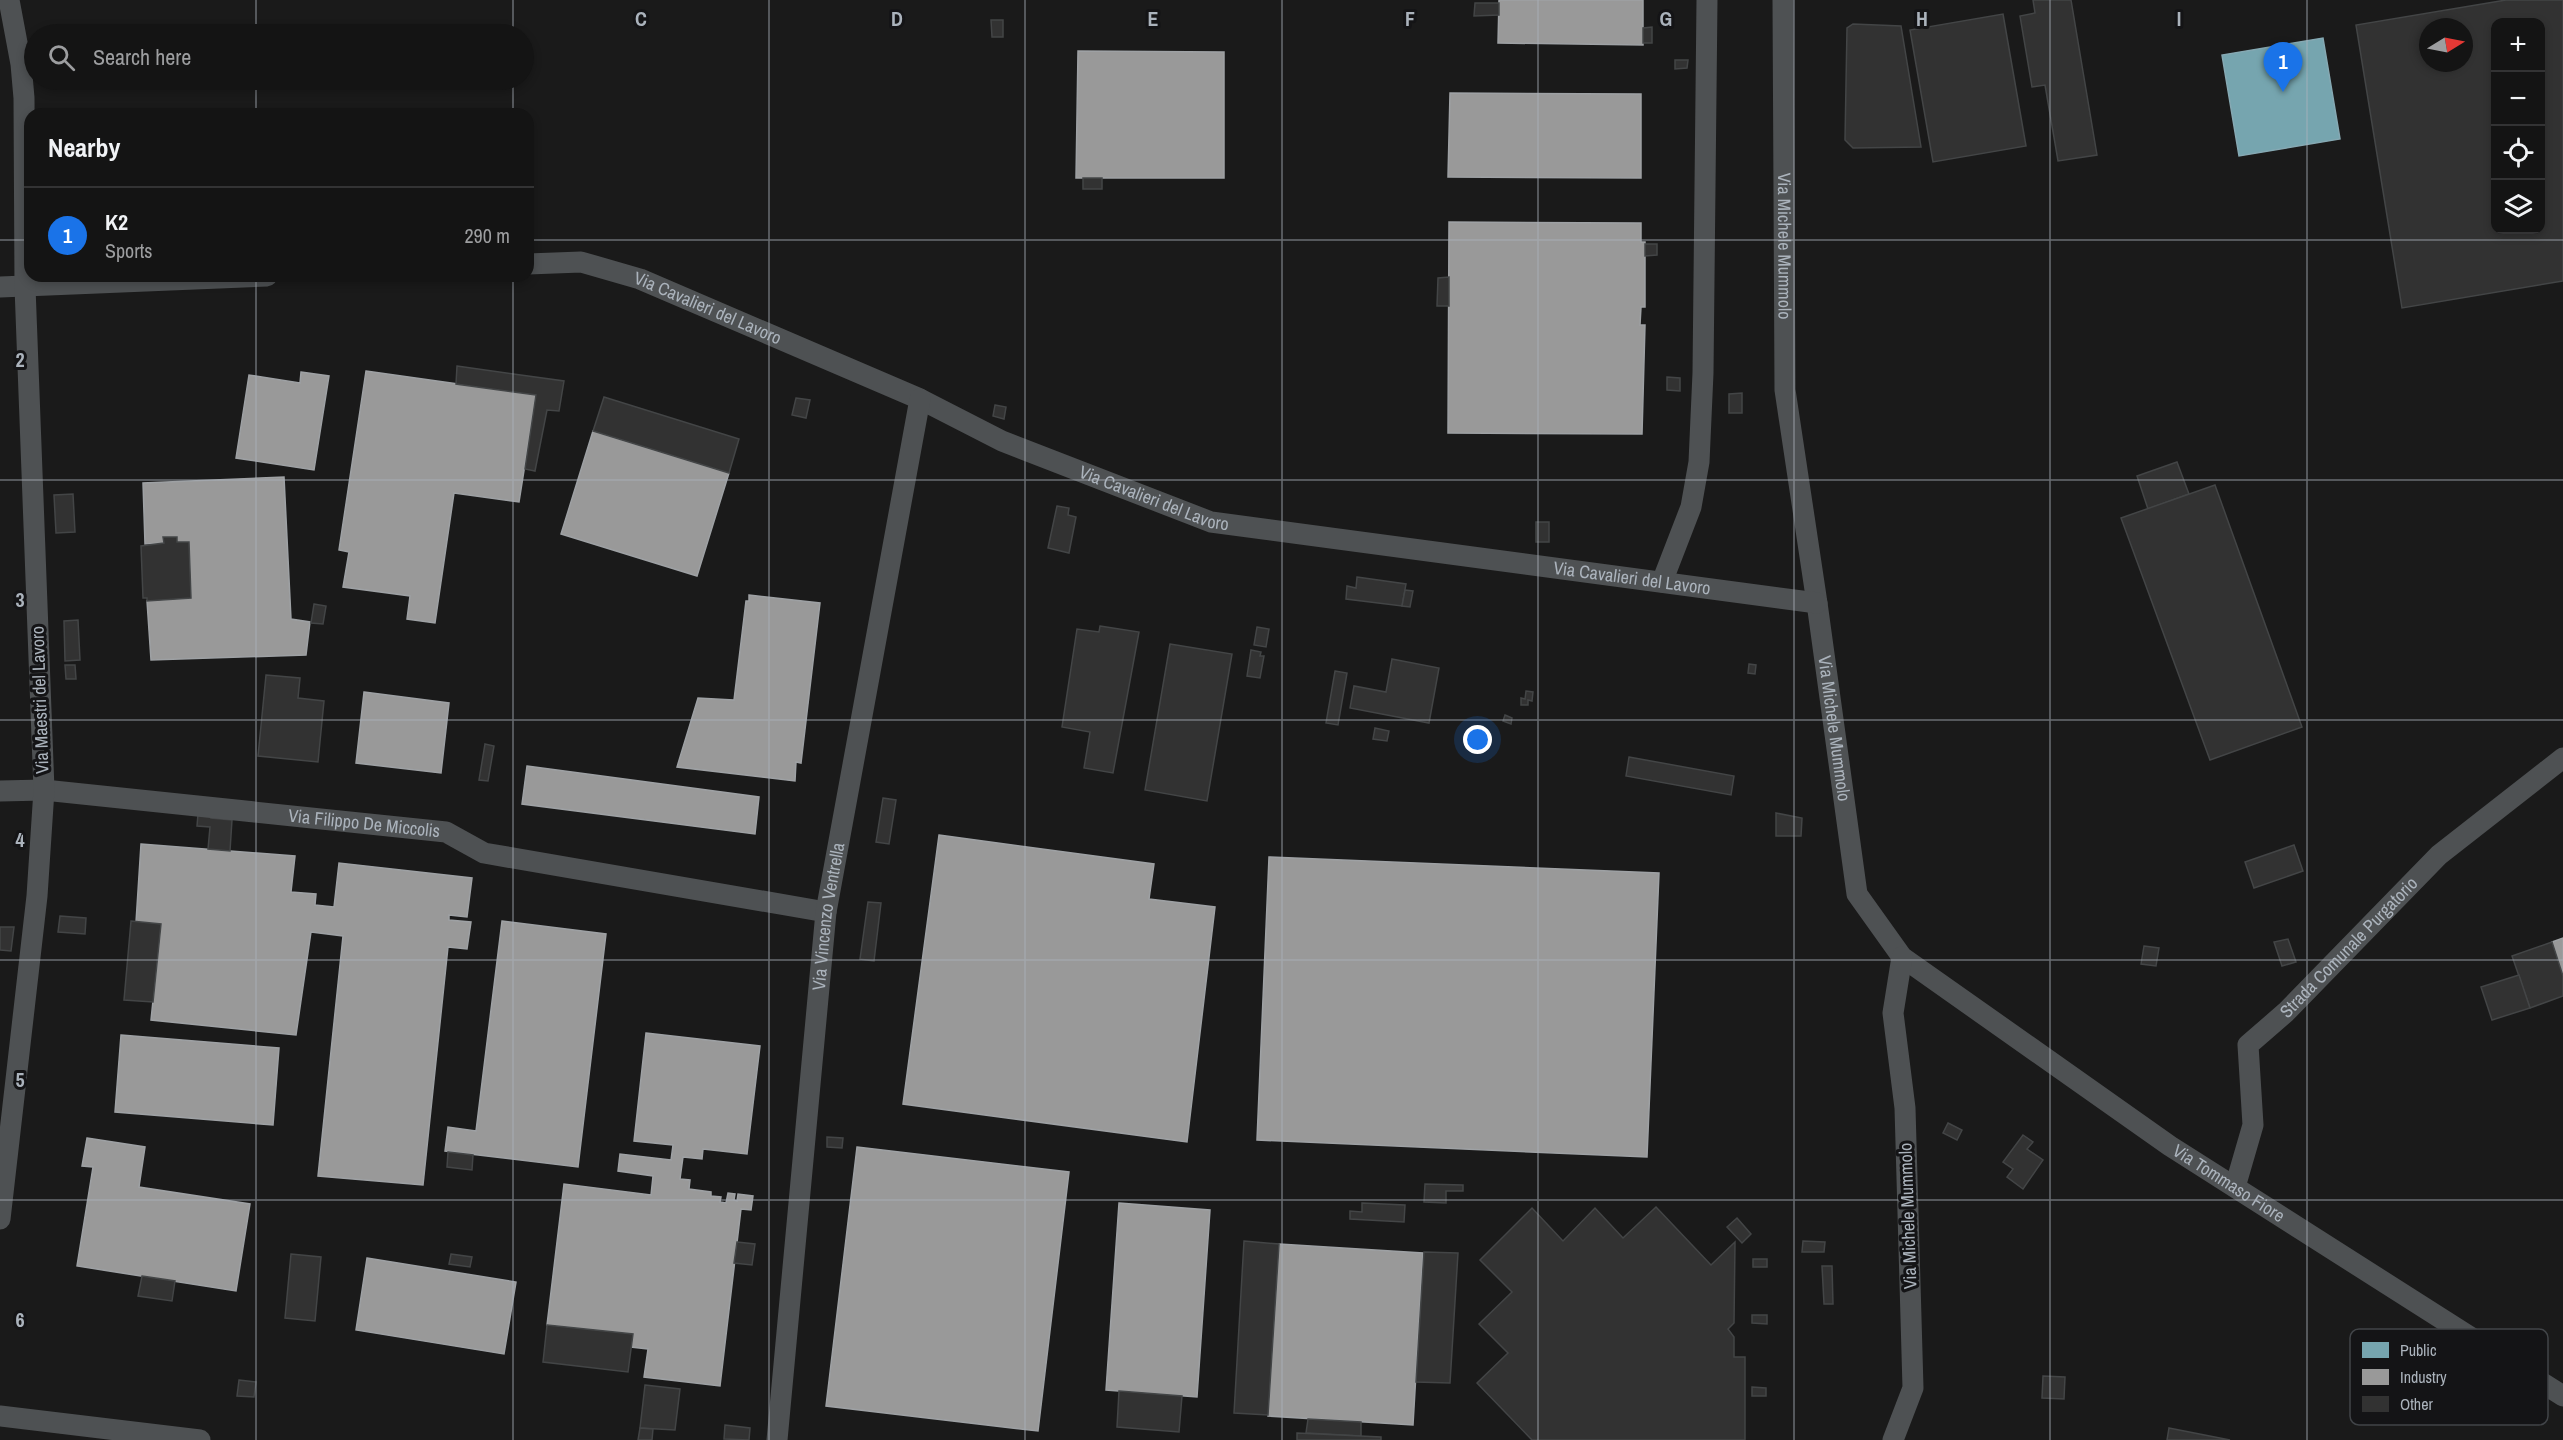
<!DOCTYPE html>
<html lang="en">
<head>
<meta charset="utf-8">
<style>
	body { margin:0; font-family:"Archivo Narrow",sans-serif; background:#1d1d1d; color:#f1f3f6 }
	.controls { position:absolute; right:18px; top:18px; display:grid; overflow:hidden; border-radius:12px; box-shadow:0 3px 9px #0003 }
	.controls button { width:54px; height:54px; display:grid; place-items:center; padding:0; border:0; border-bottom:2px solid #333334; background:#141414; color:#f1f3f6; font:30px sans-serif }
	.compass { position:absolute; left:2419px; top:18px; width:54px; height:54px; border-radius:50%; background:#141414; box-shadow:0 3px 9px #0003; rotate:80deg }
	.you { position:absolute; left:1478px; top:740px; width:21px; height:21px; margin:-15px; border:4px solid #fff; border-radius:50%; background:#1a73e8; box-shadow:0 0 0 9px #1a73e833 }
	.badge { display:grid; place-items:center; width:39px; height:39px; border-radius:50%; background:#1a73e8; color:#fff; font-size:20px; font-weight:700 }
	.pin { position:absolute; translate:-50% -50px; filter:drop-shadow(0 2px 3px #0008) }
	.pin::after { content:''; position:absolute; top:32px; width:21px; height:18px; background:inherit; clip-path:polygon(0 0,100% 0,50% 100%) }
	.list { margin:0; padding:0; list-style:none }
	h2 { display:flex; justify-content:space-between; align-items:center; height:78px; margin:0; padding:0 24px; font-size:26px }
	h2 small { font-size:20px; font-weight:400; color:#9d9ea0 }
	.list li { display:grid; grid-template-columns:39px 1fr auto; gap:18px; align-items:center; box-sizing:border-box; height:96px; padding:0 24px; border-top:2px solid #333334 }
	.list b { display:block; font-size:22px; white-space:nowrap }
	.list p { margin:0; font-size:20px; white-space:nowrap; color:#9d9ea0 }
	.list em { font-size:20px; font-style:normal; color:#9d9ea0 }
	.icon { flex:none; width:33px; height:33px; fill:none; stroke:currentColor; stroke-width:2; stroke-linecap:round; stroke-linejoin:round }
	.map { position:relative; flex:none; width:2563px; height:1440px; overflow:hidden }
	.search { position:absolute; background:#141414; box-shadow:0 3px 9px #0003; left:24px; top:24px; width:510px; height:66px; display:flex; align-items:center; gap:15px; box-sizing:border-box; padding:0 21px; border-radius:33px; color:#9d9ea0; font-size:22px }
	.panel { position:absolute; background:#141414; box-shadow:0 3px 9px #0003; left:24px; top:108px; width:510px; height:174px; border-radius:18px }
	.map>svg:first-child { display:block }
	.public { fill:#76a5af; stroke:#86a9b3; stroke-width:1.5 }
	.industry { fill:#999; stroke:#9ea1a4; stroke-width:1.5 }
	.building { fill:#323232; stroke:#434546; stroke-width:1.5; fill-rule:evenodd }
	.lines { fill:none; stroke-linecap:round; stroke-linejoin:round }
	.minor { stroke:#4e5153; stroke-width:21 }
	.grid { fill:none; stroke:#abb3bc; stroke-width:1.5; stroke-opacity:0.55 }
	.labels { text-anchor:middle; stroke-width:6; stroke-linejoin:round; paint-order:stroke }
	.street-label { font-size:18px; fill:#abb3bc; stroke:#141416 }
	.key { fill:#141416; stroke:#414448; stroke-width:1.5 }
	.key-label { font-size:16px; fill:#abb3bc }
	.grid-label { font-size:20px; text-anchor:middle; font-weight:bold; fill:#abb3bc; stroke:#141416; stroke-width:6; stroke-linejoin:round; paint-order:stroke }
</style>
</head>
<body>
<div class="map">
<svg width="2563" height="1440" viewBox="0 0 2563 1440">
	<rect width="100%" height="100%" fill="#1a1a1a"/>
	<path class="public" d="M2323 38 2340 139 2239 156 2222 55Z"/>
	<g class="industry">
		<path d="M1499 0H1643V45L1498 43Z"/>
		<path d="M1078 51 1224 52V178H1076Z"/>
		<path d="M1450 93 1641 94V178L1448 177Z"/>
		<path d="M1449 222 1641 223V242H1645V307H1641L1640 325H1645L1642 434 1448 433Z"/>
		<path d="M366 371 536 395 519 502 454 493 435 623 407 619 410 596 343 587 349 552 339 550Z"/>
		<path d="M301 372 329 376 314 470 236 458 249 375 300 383Z"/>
		<path d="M593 431 729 473 697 576 561 534Z"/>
		<path d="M284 477 291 619 310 622 306 655 151 660 147 601 191 598 189 542H177V537H163L164 543 145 544 143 483Z"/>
		<path d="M749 595 820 603 801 763 796 762 795 781 677 767 698 698 734 700 746 601H749Z"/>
		<path d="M364 692 449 703 441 773 356 763Z"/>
		<path d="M527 766 759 797 755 834 522 804Z"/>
		<path d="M939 835 1154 864 1149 899 1215 907 1187 1142 903 1104Z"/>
		<path d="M141 844 295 856 291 892 316 894 315 905 334 907 339 863 472 878 467 917 449 915V920L471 922 467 949 448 947 423 1185 318 1176 343 936 311 932 296 1035 151 1020 161 924 136 922Z"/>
		<path d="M1269 857 1659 873 1647 1157 1257 1140Z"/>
		<path d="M502 921 606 934 578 1167 445 1151 448 1127 476 1131Z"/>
		<path d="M2563 938V976L2552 942Z"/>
		<path d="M646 1033 760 1046 747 1154 703 1149 702 1159 683 1157 680 1179 690 1180 689 1189 711 1192V1196L721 1197 720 1202 726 1203 728 1193 735 1194 734 1200 737 1201 738 1194 753 1196 751 1210 741 1209 720 1386 644 1377 648 1349 631 1347 633 1334 547 1325 564 1184 651 1195 653 1176 618 1171 620 1154 671 1160 673 1145 634 1141Z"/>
		<path d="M121 1035 279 1048 273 1125 115 1112Z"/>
		<path d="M87 1138 145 1147 139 1187 250 1204 236 1291 77 1266 93 1167 82 1166Z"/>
		<path d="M857 1147 1069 1172 1038 1431 826 1406Z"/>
		<path d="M1119 1203 1210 1210 1197 1397 1106 1390Z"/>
		<path d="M1279 1244 1423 1253 1413 1425 1268 1416Z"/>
		<path d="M367 1258 516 1282 504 1354 356 1330Z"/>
	</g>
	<g class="building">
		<path d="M2033 0H2071L2097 155 2058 161 2045 85 2032 87 2020 16 2035 13Z"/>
		<path d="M2506 0H2563V281L2402 308 2356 25ZM2496 22H2540V230H2496ZM2428 27H2464V63H2428Z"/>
		<path d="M1475 3H1499V15L1474 16Z"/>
		<path d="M2003 14 2026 146 1933 162 1910 30Z"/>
		<path d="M991 20H1003V37H992Z"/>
		<path d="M1853 24 1901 26 1921 147 1853 148 1845 140 1847 28Z"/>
		<path d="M1652 27V43H1643V28Z"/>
		<path d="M1675 60H1688L1687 68 1675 69Z"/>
		<rect x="1083" y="178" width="19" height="11"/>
		<path d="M1645 244H1657V255L1645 256Z"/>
		<path d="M1449 277V306H1437L1438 278Z"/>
		<path d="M457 366 564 381 559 411 547 410 535 471 525 469 536 395 456 384Z"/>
		<path d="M1667 377 1680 378V391L1667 390Z"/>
		<path d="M1742 393V413H1729V394Z"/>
		<path d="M604 397 739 439 729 473 593 431Z"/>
		<path d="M796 398 810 400 806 418 792 415Z"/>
		<path d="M995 405 1006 407 1004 419 993 416Z"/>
		<path d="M2177 462 2189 494 2148 509 2137 476Z"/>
		<path d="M2215 485 2302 727 2210 760 2121 518Z"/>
		<path d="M73 494 75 532 56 533 54 495Z"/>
		<path d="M1057 506 1069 508 1068 515 1076 517 1069 553 1048 548Z"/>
		<rect x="1536" y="522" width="13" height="20"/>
		<path d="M163 537H177V542H189L191 598 147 601V598H143L141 546 164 543Z"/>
		<path d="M1357 577 1406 584 1402 606 1346 599 1347 586 1356 588Z"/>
		<path d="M1405 590 1413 591 1410 607 1402 606Z"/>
		<path d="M314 604 326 606 323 624 311 623Z"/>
		<path d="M78 620 80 660 65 661 64 621Z"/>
		<path d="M1100 626 1139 632 1113 773 1084 768 1090 732 1062 727 1077 629 1099 632Z"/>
		<path d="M1257 627 1269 629 1266 647 1254 645Z"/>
		<path d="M1170 644 1232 654 1207 801 1145 790Z"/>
		<path d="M1251 650 1261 652 1260 656H1264L1260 678 1247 676Z"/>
		<path d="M1392 659 1439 668 1429 723 1350 708 1354 686 1386 692Z"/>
		<path d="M1749 664 1756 665 1755 674 1748 673Z"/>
		<path d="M65 665H75L76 679H66Z"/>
		<path d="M1335 671 1347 673 1338 725 1326 723Z"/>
		<path d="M266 675 300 678 298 698 324 701 318 762 258 756Z"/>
		<path d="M1526 691 1533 692 1532 701 1528 700V705H1521V698L1525 699Z"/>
		<path d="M1505 715 1512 718 1511 724 1503 721Z"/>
		<path d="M1375 728 1389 731 1387 741 1373 739Z"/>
		<path d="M485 744 494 746 488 781 479 780Z"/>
		<path d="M1629 757 1734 776 1731 795 1626 776Z"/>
		<path d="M883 798 896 800 889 844 876 842Z"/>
		<path d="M1776 813 1802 818 1801 836H1776Z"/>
		<path d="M198 814 212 815 211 818 232 820 230 851 208 849 210 827 197 826Z"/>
		<path d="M2294 845 2303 871 2254 888 2245 862Z"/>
		<path d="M868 902 881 903 874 961 860 959Z"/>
		<path d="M60 916 86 918 85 934 58 932Z"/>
		<path d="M131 921 161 924 153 1002 124 1000Z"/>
		<path d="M0 927H14L11 951 0 950Z"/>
		<path d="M2288 939 2296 962 2282 966 2274 942Z"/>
		<path d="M2552 942 2563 976V996L2530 1008 2512 956Z"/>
		<path d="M2144 946 2159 948 2156 966 2141 964Z"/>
		<path d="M2519 975 2530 1008 2492 1020 2481 987Z"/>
		<path d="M1948 1123 1962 1130 1957 1140 1943 1133Z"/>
		<path d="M2023 1135 2033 1142 2027 1149 2043 1160 2023 1189 2007 1177 2013 1169 2003 1162Z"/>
		<path d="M827 1137 843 1138 842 1148 827 1147Z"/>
		<path d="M448 1152 473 1155 472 1170 447 1167Z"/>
		<path d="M1425 1184 1463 1185V1191H1446V1203L1424 1202Z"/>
		<path d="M1362 1203 1405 1205 1404 1222 1350 1219V1211L1362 1212Z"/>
		<path d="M1656 1207 1711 1265 1735 1242 1734 1323 1728 1329 1734 1337V1357H1745V1440H1532L1477 1383 1508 1353 1479 1324 1512 1292 1480 1260 1532 1208 1563 1241 1595 1208 1623 1238Z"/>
		<path d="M1737 1218 1751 1234 1742 1243 1727 1227Z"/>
		<path d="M1244 1241 1279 1244 1268 1415 1234 1413Z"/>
		<path d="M1803 1241 1825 1242 1824 1252H1802Z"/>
		<path d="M737 1242 755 1244 752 1265 734 1263Z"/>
		<path d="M1424 1252 1458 1253 1450 1383 1416 1382Z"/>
		<path d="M291 1254 321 1257 315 1321 285 1318Z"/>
		<path d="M451 1254 472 1257 470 1267 449 1264Z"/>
		<rect x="1753" y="1259" width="14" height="8"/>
		<path d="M1822 1266H1832L1833 1304H1824Z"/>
		<path d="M142 1276 175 1281 172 1301 138 1296Z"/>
		<path d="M1752 1315H1767V1324L1752 1323Z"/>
		<path d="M547 1325 633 1334 628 1372 543 1362Z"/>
		<path d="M2043 1376 2065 1377 2064 1399 2042 1398Z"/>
		<path d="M239 1380 256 1382 254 1397 237 1396Z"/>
		<path d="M645 1385 680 1389 675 1430 640 1428Z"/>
		<path d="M1752 1387 1766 1388V1396H1752Z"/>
		<path d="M1119 1391 1182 1396 1179 1432 1117 1427Z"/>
		<path d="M1308 1419 1361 1422V1436L1306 1433Z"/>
		<path d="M725 1425 750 1428 749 1440 724 1439Z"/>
		<path d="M640 1428 653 1429 652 1440H638Z"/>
		<path d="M2169 1428 2230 1440H2167Z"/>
		<path d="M1297 1433 1381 1437V1440H1297Z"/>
	</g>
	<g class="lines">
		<g class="minor">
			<path id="s1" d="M1783 0 1785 390 1817 603 1857 894 1902 957 2170 1146 2563 1396"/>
			<path id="s2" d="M528 264 581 262 640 279 920 399 1002 441 1211 522 1817 603"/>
			<path d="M0 287 267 276"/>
			<path d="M1662 582 1691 507 1699 462 1703 373 1707 0"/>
			<path id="s3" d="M0 791 44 790 446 832 484 853 826 912"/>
			<path id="s4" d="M2235 1187 2253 1125 2248 1045 2286 1012 2439 855 2563 758"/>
			<path d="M0 1219 37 896 44 790 25 287 24 98 21 64 9 0"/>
			<path d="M0 1416 200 1440"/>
			<path id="s5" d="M777 1440 826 912 920 399"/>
			<path d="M1893 1440 1913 1388 1905 1108 1893 1013 1902 957"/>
		</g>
	</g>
	<path class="grid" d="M256 0V34M513 0V34M769 0V1440M1025 0V1440M1282 0V1440M1538 0V1440M1794 0V1440M2050 0V1440M2307 0V1440M256 80V114M513 80V114M0 240H30M528 240H2563M256 276V1440M513 276V1440M0 480H2563M0 720H2563M0 960H2563M0 1200H2563"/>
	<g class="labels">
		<g class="street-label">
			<text dy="6" stroke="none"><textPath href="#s1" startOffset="246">Via Michele Mummolo</textPath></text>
			<text dy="6" stroke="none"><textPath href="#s2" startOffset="188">Via Cavalieri del Lavoro</textPath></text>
			<text dy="6" stroke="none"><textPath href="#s2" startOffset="674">Via Cavalieri del Lavoro</textPath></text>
			<text dy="6" stroke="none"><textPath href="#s2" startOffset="1160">Via Cavalieri del Lavoro</textPath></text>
			<text transform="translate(40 700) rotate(-92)" y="6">Via Maestri del Lavoro</text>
			<text dy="6" stroke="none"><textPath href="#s1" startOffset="732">Via Michele Mummolo</textPath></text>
			<text dy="6" stroke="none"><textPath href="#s3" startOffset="366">Via Filippo De Miccolis</textPath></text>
			<text dy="6" stroke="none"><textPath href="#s5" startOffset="526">Via Vincenzo Ventrella</textPath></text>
			<text dy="6" stroke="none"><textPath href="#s4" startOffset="285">Strada Comunale Purgatorio</textPath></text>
			<text dy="6" stroke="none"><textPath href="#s1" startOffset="1374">Via Tommaso Fiore</textPath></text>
			<text transform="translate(1908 1216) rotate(-92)" y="6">Via Michele Mummolo</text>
		</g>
	</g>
	<rect x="2350" y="1329" width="198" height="96" rx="9" class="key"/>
	<rect x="2362" y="1342" width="27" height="16" fill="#76a5af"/>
	<rect x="2362" y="1369" width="27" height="16" fill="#999"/>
	<rect x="2362" y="1396" width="27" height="16" fill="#323232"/>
	<g class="key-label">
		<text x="2400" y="1356">Public</text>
		<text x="2400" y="1383">Industry</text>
		<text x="2400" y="1410">Other</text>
	</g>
	<g class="grid-label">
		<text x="641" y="26">C</text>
		<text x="897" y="26">D</text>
		<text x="1153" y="26">E</text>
		<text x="1410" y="26">F</text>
		<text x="1666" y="26">G</text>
		<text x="1922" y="26">H</text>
		<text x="2179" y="26">I</text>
		<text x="20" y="367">2</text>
		<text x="20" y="607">3</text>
		<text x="20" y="847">4</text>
		<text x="20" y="1087">5</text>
		<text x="20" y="1327">6</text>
	</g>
</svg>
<div class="controls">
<button>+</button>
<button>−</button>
<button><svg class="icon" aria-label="locate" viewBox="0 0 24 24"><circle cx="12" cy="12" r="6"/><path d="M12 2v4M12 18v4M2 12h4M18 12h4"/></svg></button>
<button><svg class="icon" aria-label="layers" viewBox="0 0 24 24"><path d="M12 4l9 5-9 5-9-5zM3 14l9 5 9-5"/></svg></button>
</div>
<svg class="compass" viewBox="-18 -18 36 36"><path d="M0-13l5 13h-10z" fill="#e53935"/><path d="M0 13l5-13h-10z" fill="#9d9ea0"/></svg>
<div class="you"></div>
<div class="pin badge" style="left:2283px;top:92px">1</div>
<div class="search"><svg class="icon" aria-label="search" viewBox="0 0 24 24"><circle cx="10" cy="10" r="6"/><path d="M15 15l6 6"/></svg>Search here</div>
<section class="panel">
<h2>Nearby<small></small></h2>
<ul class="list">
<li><span class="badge">1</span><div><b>K2</b><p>Sports</p></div><em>290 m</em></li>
</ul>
</section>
</div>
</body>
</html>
